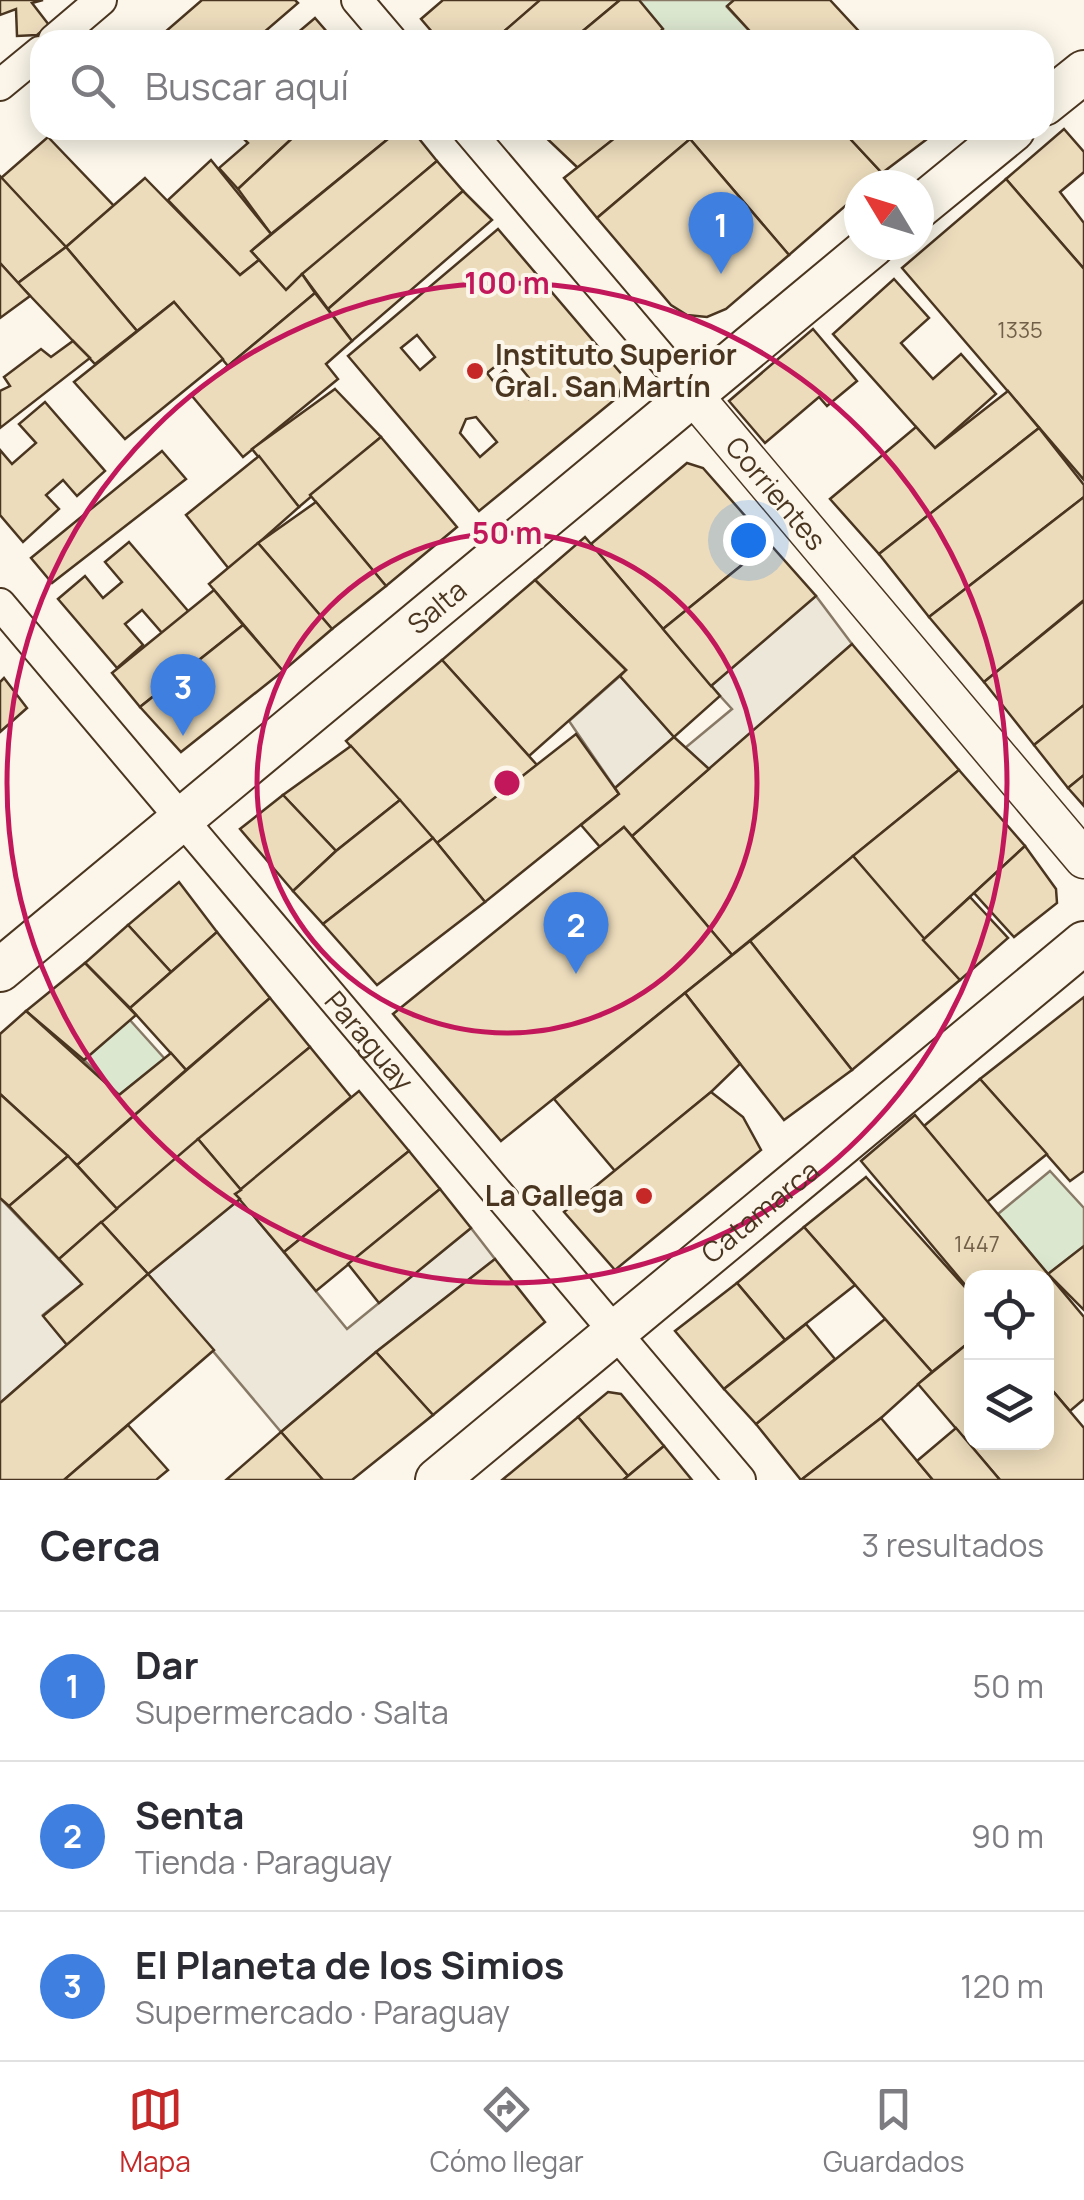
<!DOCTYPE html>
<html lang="es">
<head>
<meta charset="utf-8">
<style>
	body { margin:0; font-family:Manrope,sans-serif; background:#f2f2f3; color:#2b2b33 }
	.controls { position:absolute; right:30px; bottom:30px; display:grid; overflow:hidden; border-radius:20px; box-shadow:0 5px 25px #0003 }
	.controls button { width:90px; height:90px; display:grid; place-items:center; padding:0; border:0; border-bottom:2px solid #e1e1e2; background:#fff; color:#2b2b33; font:50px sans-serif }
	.compass { position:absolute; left:844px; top:170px; width:90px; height:90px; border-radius:50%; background:#fff; box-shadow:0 5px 25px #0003; rotate:308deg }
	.you { position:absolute; left:748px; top:540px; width:35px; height:35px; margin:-25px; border:8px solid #fff; border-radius:50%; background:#1a73e8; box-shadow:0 0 0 15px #1a73e833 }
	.badge { display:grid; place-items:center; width:65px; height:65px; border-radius:50%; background:#c62828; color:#fff; font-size:32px; font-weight:700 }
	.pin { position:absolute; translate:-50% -82px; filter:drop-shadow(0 2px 5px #0008) }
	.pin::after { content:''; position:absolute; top:52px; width:35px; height:30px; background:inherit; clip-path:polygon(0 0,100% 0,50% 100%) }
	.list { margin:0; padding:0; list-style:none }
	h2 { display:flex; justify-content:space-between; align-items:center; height:130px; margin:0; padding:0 40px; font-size:42px }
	h2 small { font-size:32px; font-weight:400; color:#7c7c81 }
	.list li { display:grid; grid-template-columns:65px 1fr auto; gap:30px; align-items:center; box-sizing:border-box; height:150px; padding:0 40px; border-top:2px solid #e1e1e2 }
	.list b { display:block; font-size:38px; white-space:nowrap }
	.list p { margin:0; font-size:32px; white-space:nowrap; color:#7c7c81 }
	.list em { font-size:32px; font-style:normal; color:#7c7c81 }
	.icon { flex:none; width:55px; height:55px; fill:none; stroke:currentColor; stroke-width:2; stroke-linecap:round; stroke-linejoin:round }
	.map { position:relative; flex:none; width:1084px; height:1480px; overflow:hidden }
	.search { position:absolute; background:#fff; box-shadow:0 5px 25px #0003; left:30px; right:30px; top:30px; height:110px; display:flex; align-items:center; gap:25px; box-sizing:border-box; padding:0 35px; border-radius:30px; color:#7c7c81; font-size:38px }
	.sheet { height:580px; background:#fff }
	nav { display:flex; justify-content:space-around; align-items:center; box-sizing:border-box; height:140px; border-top:2px solid #e1e1e2; background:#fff; font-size:28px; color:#7c7c81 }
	nav a { display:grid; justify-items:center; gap:5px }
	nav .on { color:#c62828 }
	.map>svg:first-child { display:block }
	.green { fill:#dce7d0; stroke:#887966; stroke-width:2.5 }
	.parking { fill:#ede7d9; stroke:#887966; stroke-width:2.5 }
	.building { fill:#ecdcbc; stroke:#4a3520; stroke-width:2.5; fill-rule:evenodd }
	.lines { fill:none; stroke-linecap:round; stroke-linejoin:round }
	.minor-casing { stroke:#4a3520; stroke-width:34 }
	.tertiary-casing { stroke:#4a3520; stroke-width:41 }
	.secondary-casing { stroke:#4a3520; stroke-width:46 }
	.minor { stroke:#fbf6e9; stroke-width:30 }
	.tertiary { stroke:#fbf6e9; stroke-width:38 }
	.secondary { stroke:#fbf6e9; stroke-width:42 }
	.ring { fill:none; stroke:#c2185b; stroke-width:5 }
	.poi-dot { fill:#c62828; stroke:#fbf6e9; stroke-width:4 }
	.labels { text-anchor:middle; stroke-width:8; stroke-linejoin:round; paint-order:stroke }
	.number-label { font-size:22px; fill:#725f47 }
	.poi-label { font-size:28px; font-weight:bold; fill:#4a3520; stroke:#fbf6e9; text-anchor:start }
	.street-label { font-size:28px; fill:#4a3520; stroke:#fbf6e9 }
	.centre { fill:#c2185b; stroke:#fbf6e9; stroke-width:5 }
	.ring-label { font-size:30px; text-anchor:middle; font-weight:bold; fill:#c2185b; stroke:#fbf6e9; stroke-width:8; stroke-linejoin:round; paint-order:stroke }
</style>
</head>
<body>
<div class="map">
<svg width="1084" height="1480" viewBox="0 0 1084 1480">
	<rect width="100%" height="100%" fill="#fbf6e9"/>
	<g class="green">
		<path d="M639 0H734L727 7 758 40H651Z"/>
		<path d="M129 1019 165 1059 119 1095 84 1060Z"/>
		<path d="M1050 1171 1084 1208V1246L1048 1274 998 1214Z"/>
	</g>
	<g class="parking">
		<path d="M816 596 852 644 709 769 685 748 732 709 711 686Z"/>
		<path d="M620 676 674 737 615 788 569 721Z"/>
		<path d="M0 1198 82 1284 43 1315 67 1345 0 1403Z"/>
		<path d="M240 1199 347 1329 471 1228 495 1259 376 1352 281 1432 148 1274Z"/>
	</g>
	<g class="building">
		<path d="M0 0H43L32 3 49 25 37 35 17 36 16 9 0 15Z"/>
		<path d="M202 0H295L298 3 255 40H173L165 32Z"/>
		<path d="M443 0H541L494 40H439L421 19Z"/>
		<path d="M540 0H620L572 40H494Z"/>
		<path d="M620 0H639L663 29 651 40H572Z"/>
		<path d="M734 0H830L867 40H758L727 6Z"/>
		<path d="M315 18 334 40H289Z"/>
		<path d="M1064 129 1084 152V172L1060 192 1084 223V269L1006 179Z"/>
		<path d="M235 130H301L238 189 219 168 248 143Z"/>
		<path d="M301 130H399L271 234 238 189Z"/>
		<path d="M399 130H412L437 161 286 290 251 251Z"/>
		<path d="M542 130H625L578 168 540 132Z"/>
		<path d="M625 130H701L597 218 564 178Z"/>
		<path d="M701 130H842L882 173 869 185H859V194L789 255 690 139Z"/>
		<path d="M842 130H939L882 173Z"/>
		<path d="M48 137 114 206 66 247 1 178Z"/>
		<path d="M690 139 789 255 726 309 707 317 687 315 671 305 597 218Z"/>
		<path d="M211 160 271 234 251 251 259 260 240 275 168 200Z"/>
		<path d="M437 161 463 191 328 309 302 274Z"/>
		<path d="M0 176 66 247 18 283 0 263Z"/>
		<path d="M145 178 240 275 259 260 286 290 302 274 315 293 228 366 174 302 137 331 66 247Z"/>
		<path d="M1006 179 1084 269V480L902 268Z"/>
		<path d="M463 191 492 220 352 341 328 309Z"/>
		<path d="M498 229 624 377 619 396 479 511 348 356ZM417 335 435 357 420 370 401 348ZM517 349 528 363 521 368 539 390 529 399 505 370 493 381 487 373ZM476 417 497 442 480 457 460 433 466 419Z"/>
		<path d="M66 247 137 331 95 364 18 283Z"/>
		<path d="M0 263 30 296 0 318Z"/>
		<path d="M894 279 929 318 901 343 933 379 961 354 996 394 935 448 833 334Z"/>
		<path d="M315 293 352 341 326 364 338 379 243 457 192 396Z"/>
		<path d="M174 302 223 359 125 439 74 382Z"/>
		<path d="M813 329 857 381 827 406 819 397 765 443 729 401Z"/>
		<path d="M73 341 90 358 0 428V391L10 386 4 377 41 349 51 357Z"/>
		<path d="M335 389 381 437 299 507 252 449Z"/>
		<path d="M1008 391 1039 428 879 554 830 499 916 427 935 448Z"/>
		<path d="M45 402 105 471 77 496 63 480 46 495 59 509 23 542 0 515V450L12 464 36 443 19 424Z"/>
		<path d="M1039 428 1084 485V497L929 617 879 554Z"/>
		<path d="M381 437 457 527 386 586 310 495Z"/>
		<path d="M162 451 186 479 52 583 31 558Z"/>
		<path d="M259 456 299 507 229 569 186 515Z"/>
		<path d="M687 463 703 468 769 543 663 629 591 544Z"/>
		<path d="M1084 497V600L984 682 929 617Z"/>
		<path d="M316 502 386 586 332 629 258 543Z"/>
		<path d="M585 537 720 696 674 737 620 676 626 670 535 580Z"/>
		<path d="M129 542 189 612 163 634 142 610 125 624 143 645 117 668 58 599 85 576 103 598 122 582 105 562Z"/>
		<path d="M258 543 332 629 283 671 209 584Z"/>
		<path d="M769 543 816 596 711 686 663 629Z"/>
		<path d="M535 580 626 670 529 756 442 660Z"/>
		<path d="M214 590 243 625 140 707 112 673Z"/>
		<path d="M1084 601V705L1034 745 984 682Z"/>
		<path d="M243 625 283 671 181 752 140 707Z"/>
		<path d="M852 644 959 770 732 955 632 836Z"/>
		<path d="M442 660 537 765 437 843 346 741Z"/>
		<path d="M4 678 27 708 0 732V682Z"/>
		<path d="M1084 705V775L1068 788 1034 745Z"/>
		<path d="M576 734 619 794 485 902 437 843Z"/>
		<path d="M674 737 709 769 632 836 624 827 600 847 581 825 619 794 615 788Z"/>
		<path d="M351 746 400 800 336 851 283 795Z"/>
		<path d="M959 770 1025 846 923 940 853 856Z"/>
		<path d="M1084 775V806L1068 788Z"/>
		<path d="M283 795 336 851 293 891 240 829Z"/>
		<path d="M400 800 433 838 323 924 293 891 336 851Z"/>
		<path d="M624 827 732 955 501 1141 393 1014Z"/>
		<path d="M433 838 485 902 377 985 323 924Z"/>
		<path d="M1025 846 1056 889 1057 903 1014 937 974 893Z"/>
		<path d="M853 856 960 980 852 1070 750 941Z"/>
		<path d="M179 882 217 932 171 972 128 925Z"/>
		<path d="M970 897 1008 938 960 980 923 940Z"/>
		<path d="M128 925 171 972 130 1008 85 963Z"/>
		<path d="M217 932 270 998 186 1070 130 1008Z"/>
		<path d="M750 941 852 1070 784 1120 685 993Z"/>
		<path d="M85 963 136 1015 84 1060 26 1011Z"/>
		<path d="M685 993 740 1064 711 1092 615 1171 554 1099Z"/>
		<path d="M1084 997V1171L1070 1181 980 1079Z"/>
		<path d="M270 998 310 1047 117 1209 77 1165Z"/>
		<path d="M26 1011 119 1095 171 1053 186 1070 77 1165 0 1094V1034Z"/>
		<path d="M310 1047 351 1097 241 1190 198 1139Z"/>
		<path d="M980 1079 1047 1154 987 1202 924 1126Z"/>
		<path d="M359 1091 409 1151 284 1252 235 1194Z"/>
		<path d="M711 1092 743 1117 761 1150 615 1270 564 1212Z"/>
		<path d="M0 1094 68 1156 9 1206 0 1198Z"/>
		<path d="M915 1115 1084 1317V1399L1070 1411 1046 1383V1278H972V1293L861 1161Z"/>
		<path d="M198 1139 241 1190 235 1194 240 1199 148 1274 101 1222Z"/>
		<path d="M409 1151 440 1189 316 1291 284 1252Z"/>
		<path d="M68 1156 117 1209 59 1259 9 1206Z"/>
		<path d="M866 1177 972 1295V1340L932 1372 804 1227Z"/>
		<path d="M440 1189 471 1228 379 1303 348 1264Z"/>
		<path d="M101 1222 148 1274 67 1345 43 1316 82 1284 59 1259Z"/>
		<path d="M804 1227 855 1285 785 1340 737 1283Z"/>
		<path d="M1084 1246V1310L1048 1274Z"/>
		<path d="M495 1259 545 1322 433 1415 376 1352Z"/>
		<path d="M148 1274 214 1350 64 1480H0V1403Z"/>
		<path d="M737 1283 785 1340 724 1389 675 1331Z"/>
		<path d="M885 1319 932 1372 881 1418 801 1480 756 1424Z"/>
		<path d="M806 1324 835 1359 756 1424 724 1389Z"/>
		<path d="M972 1340V1442H1046V1383L1084 1428V1480H1000L918 1384Z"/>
		<path d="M376 1352 433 1415 352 1480H323L281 1432Z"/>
		<path d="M608 1392 621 1394 664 1446 628 1476 578 1417Z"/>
		<path d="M578 1417 628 1476 623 1480H502Z"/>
		<path d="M881 1418 933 1480H801Z"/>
		<path d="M128 1425 168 1470 156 1480H64Z"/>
		<path d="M956 1428 1000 1480H933L917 1461Z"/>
		<path d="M281 1432 323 1480H226Z"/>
		<path d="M664 1446 692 1480H623L628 1476Z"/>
	</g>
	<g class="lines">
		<defs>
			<g id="minor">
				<path d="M357 0 391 40"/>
				<path d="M54 40 101 0"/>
				<path d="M0 85 40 52"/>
				<path d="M468 130 692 394"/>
				<path id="s1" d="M0 604 740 1480"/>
			</g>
			<g id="tertiary">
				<path id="s2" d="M692 394 1084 859"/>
			</g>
			<g id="secondary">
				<path d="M1044 104 1084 72"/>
				<path d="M919 207 1013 130"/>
				<path id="s3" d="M0 970 873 245"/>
				<path id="s4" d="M437 1480 1084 943"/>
			</g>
		</defs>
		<use href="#minor" class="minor-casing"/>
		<use href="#tertiary" class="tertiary-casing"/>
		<use href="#secondary" class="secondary-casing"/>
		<use href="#minor" class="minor"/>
		<use href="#tertiary" class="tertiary"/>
		<use href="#secondary" class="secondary"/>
	</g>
	<g class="ring">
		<circle cx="507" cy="783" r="250"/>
		<circle cx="507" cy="783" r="500"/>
	</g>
	<g class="poi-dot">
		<circle cx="475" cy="371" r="10"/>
		<circle cx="644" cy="1196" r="10"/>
	</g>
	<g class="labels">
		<g class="number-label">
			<text x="1020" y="338">1335</text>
			<text x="977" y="1252">1447</text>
		</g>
		<g class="poi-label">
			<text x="495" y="365">Instituto Superior<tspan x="495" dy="32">Gral. San Martín</tspan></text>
			<text x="624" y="1206" text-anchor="end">La Gallega</text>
		</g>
		<g class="street-label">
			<text dy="10" stroke="none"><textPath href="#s2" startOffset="130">Corrientes</textPath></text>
			<text dy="10" stroke="none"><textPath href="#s3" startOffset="568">Salta</textPath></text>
			<text dy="10" stroke="none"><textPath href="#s1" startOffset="572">Paraguay</textPath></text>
			<text dy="10" stroke="none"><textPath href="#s4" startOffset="420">Catamarca</textPath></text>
		</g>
	</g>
	<circle cx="507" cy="783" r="15" class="centre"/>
	<g class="ring-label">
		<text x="507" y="294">100 m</text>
		<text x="507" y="544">50 m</text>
	</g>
</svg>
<div class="controls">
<button><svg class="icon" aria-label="locate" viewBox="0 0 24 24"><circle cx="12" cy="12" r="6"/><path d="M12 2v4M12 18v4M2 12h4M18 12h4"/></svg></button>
<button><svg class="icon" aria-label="layers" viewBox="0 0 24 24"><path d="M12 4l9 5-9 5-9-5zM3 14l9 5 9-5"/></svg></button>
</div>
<svg class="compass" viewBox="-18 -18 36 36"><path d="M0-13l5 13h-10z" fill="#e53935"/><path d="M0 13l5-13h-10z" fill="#7c7c81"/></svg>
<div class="you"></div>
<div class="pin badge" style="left:721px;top:274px;background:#3f7fe0">1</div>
<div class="pin badge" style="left:576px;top:974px;background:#3f7fe0">2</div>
<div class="pin badge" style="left:183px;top:736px;background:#3f7fe0">3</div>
<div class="search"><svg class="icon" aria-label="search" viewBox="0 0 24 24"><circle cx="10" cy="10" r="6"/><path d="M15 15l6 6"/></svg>Buscar aquí</div>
</div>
<section class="sheet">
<h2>Cerca<small>3 resultados</small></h2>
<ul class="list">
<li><span class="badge" style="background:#3f7fe0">1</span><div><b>Dar</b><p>Supermercado · Salta</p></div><em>50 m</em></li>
<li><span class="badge" style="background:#3f7fe0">2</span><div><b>Senta</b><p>Tienda · Paraguay</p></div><em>90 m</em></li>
<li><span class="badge" style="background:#3f7fe0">3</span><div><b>El Planeta de los Simios</b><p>Supermercado · Paraguay</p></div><em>120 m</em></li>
</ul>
</section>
<nav>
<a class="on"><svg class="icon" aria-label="map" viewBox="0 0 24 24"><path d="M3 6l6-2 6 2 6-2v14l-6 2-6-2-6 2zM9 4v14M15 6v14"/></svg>Mapa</a>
<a><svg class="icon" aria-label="directions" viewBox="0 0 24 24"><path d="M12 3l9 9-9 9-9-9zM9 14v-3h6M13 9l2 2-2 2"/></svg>Cómo llegar</a>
<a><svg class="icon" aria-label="saved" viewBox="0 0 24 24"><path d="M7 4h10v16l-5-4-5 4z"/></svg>Guardados</a>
</nav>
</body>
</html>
